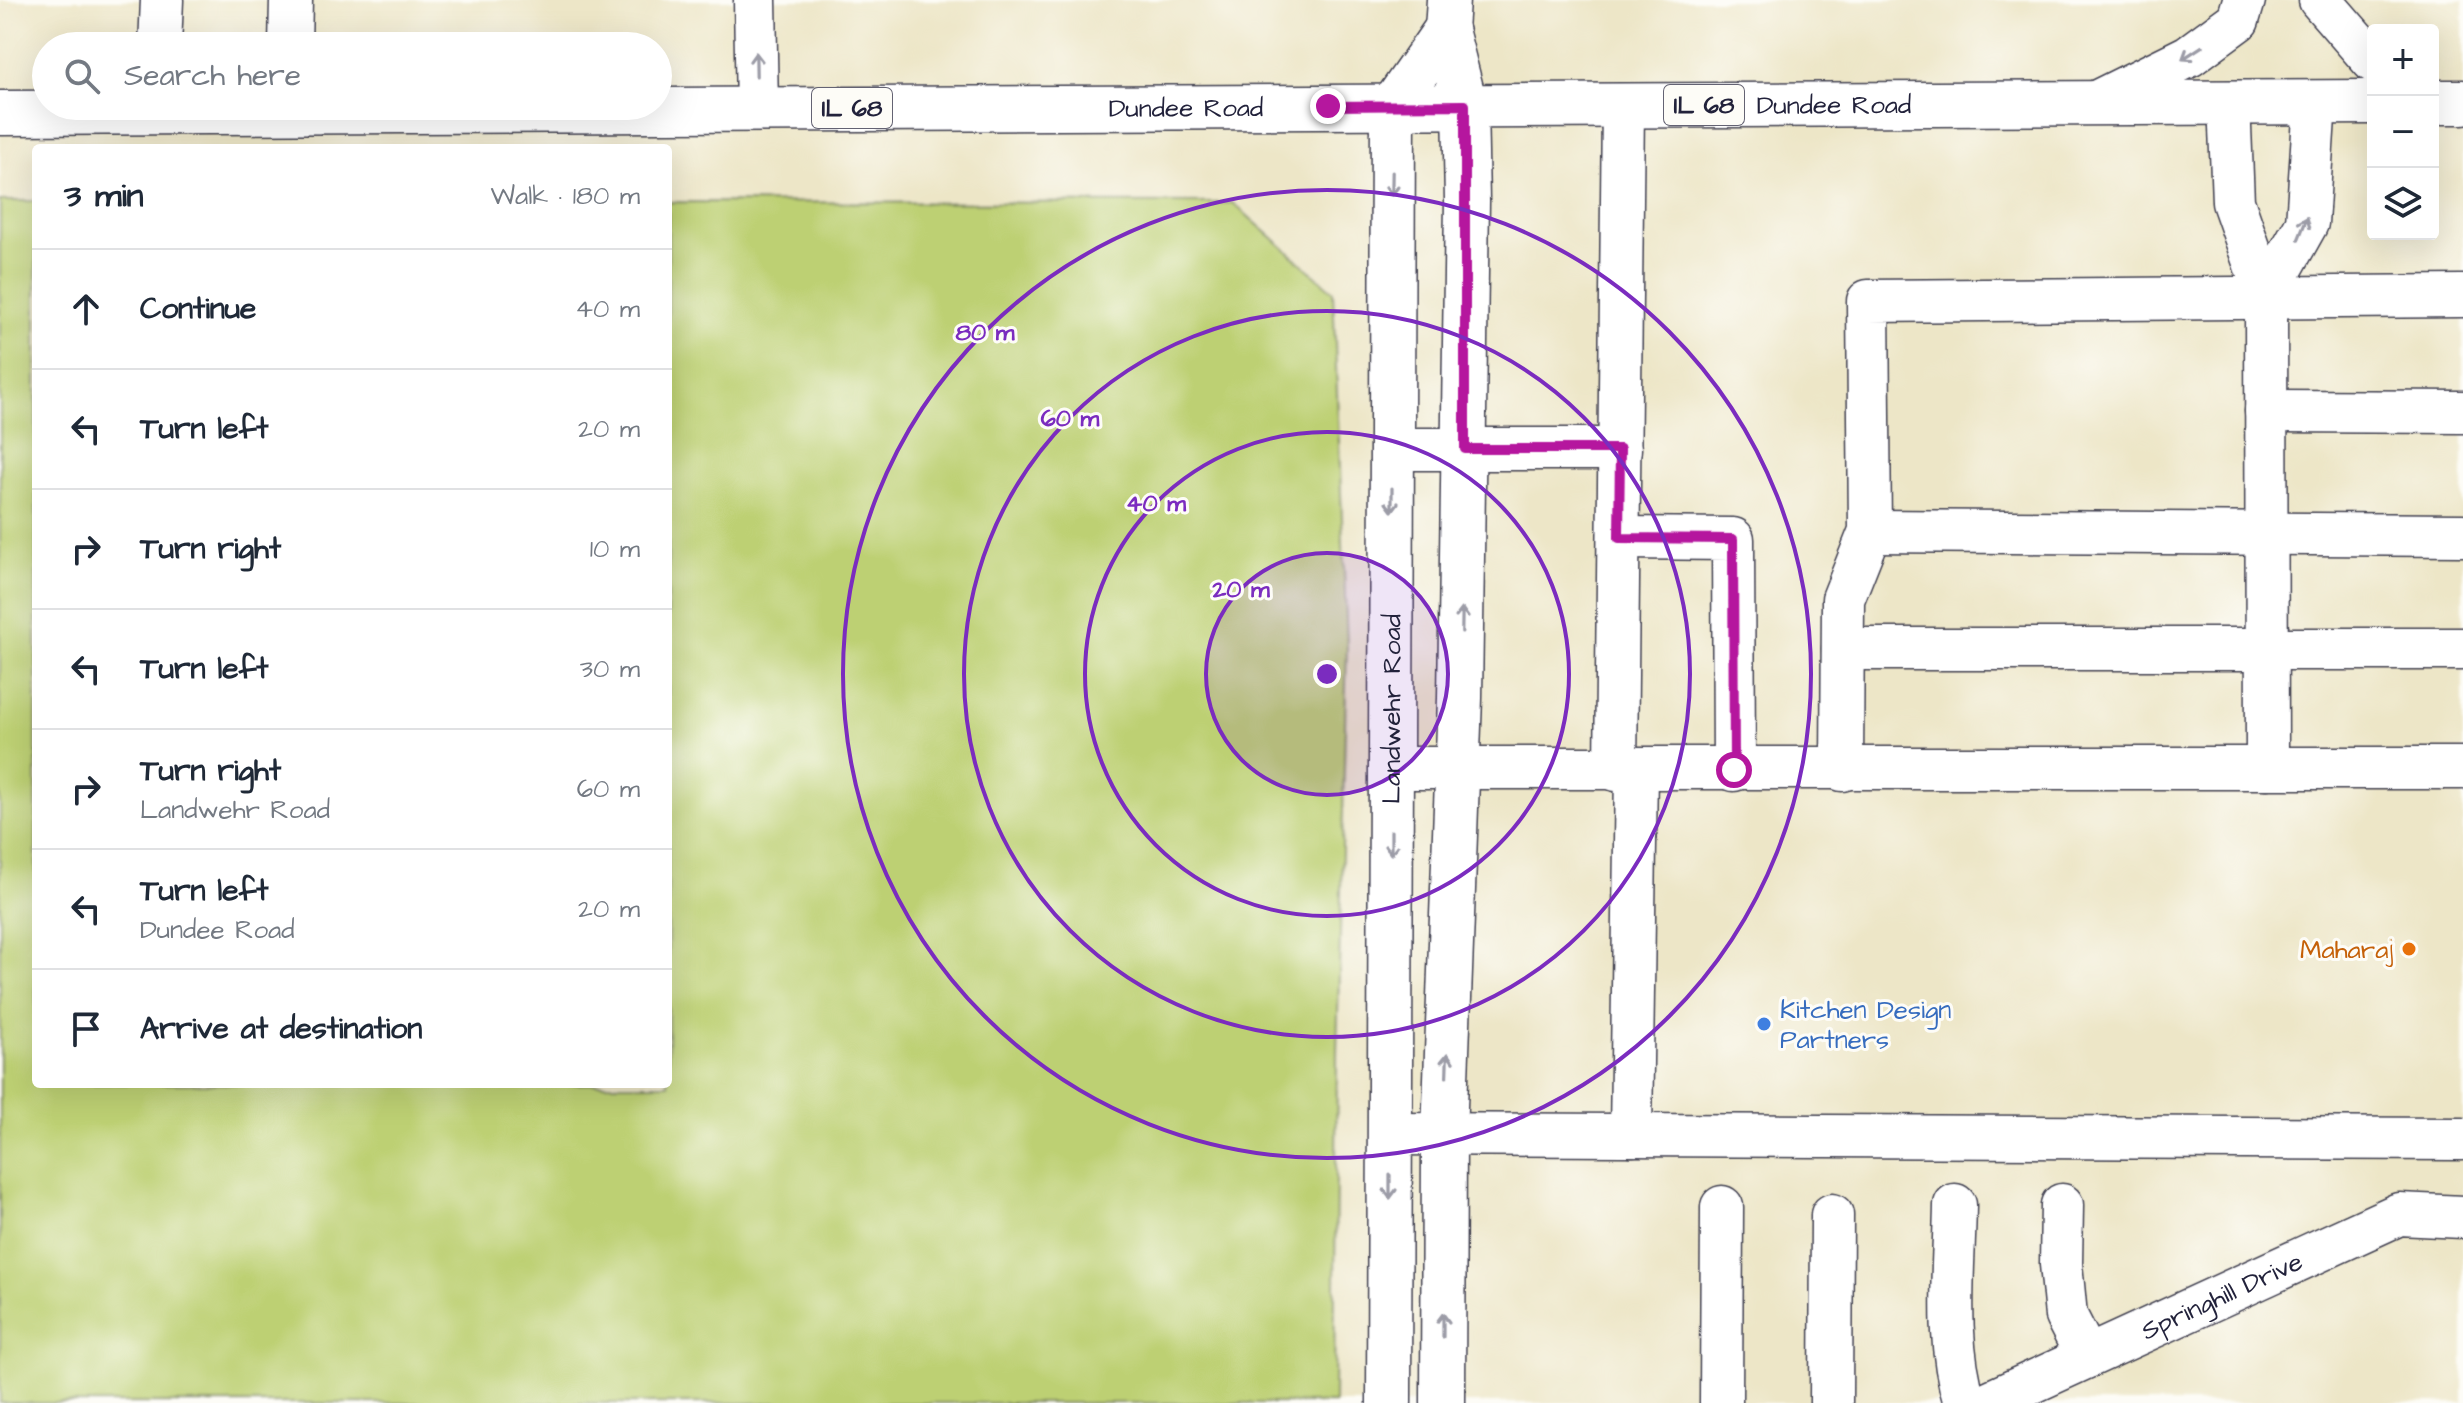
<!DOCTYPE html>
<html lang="en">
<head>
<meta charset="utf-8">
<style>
	body { margin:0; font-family:"Architects Daughter",sans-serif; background:#f2f2f3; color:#1f2937 }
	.controls { position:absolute; right:24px; top:24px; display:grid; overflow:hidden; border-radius:8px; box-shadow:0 8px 32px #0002 }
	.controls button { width:72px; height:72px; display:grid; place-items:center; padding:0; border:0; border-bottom:2px solid #e0e1e3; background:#fff; color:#1f2937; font:40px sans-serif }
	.stop { position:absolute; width:24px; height:24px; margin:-18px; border:6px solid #b5179e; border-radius:50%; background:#fff }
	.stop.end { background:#b5179e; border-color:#fff; box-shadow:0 2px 8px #0008 }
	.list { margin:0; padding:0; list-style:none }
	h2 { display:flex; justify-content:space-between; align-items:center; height:104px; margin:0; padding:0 32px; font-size:34px }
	h2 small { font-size:26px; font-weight:400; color:#747a83 }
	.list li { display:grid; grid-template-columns:52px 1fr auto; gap:24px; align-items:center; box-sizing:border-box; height:120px; padding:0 32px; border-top:2px solid #e0e1e3 }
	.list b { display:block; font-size:30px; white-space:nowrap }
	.list p { margin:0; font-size:26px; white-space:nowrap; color:#747a83 }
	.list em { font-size:26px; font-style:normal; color:#747a83 }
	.icon { flex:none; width:44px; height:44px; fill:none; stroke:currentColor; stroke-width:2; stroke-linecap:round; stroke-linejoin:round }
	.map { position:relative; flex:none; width:2463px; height:1403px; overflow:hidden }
	.search { position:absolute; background:#fff; box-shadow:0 8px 32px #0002; left:32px; top:32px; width:640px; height:88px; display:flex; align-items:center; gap:20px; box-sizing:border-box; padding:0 28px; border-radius:44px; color:#747a83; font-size:30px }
	.panel { position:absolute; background:#fff; box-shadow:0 8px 32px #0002; left:32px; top:144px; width:640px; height:944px; border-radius:8px }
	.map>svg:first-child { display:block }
	.green { fill:#bdd073; stroke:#707957; stroke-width:2 }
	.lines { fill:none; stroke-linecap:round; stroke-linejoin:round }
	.minor-casing { stroke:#403f50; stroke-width:45 }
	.major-casing { stroke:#403f50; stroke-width:47 }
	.minor { stroke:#fff; stroke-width:42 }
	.major { stroke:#fff; stroke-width:44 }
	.oneway { stroke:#9c9ca7 }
	.route { stroke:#b5179e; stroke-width:10 }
	.ring { fill:none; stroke:#7b2cbf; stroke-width:4 }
	.food-dot { fill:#e8710a; stroke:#fdfcf7; stroke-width:3 }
	.shop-dot { fill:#3f7fe0; stroke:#fdfcf7; stroke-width:3 }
	.labels { text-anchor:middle; stroke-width:6; stroke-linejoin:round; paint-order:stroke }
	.shield { fill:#fdfcf7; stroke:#646373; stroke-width:2 }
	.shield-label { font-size:24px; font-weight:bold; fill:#22223b }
	.street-label { font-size:26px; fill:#22223b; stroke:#fdfcf7 }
	.food-label { font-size:26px; fill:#c56008; stroke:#fdfcf7; text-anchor:end }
	.shop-label { font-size:26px; fill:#366cbe; stroke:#fdfcf7; text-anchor:start }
	.centre { fill:#7b2cbf; stroke:#fdfcf7; stroke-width:4 }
	.ring-label { font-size:24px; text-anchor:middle; font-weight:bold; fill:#7b2cbf; stroke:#fdfcf7; stroke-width:6; stroke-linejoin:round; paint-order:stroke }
</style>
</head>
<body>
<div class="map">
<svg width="2463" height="1403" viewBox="0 0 2463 1403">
	<rect width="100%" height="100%" fill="#fdfcf7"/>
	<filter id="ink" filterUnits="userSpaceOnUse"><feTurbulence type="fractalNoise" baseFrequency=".0125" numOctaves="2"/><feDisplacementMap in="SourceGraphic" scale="16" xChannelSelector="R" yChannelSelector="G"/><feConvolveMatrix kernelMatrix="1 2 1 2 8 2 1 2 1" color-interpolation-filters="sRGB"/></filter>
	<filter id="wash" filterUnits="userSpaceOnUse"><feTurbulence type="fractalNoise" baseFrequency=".006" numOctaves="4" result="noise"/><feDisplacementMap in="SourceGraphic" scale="32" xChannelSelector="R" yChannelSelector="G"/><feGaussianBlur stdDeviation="1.8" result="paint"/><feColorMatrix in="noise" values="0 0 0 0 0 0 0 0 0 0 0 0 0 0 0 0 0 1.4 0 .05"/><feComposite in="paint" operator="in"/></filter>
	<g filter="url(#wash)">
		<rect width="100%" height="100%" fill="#ede6c7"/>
		<path class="green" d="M0 201H36V1084H668V202L1233 203 1333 291 1347 645 1337 1055 1334 1403H0Z"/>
	</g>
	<g filter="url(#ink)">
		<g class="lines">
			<defs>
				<g id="minor">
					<path d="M755 0 757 109"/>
					<path d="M2320 0 2373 61"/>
					<path d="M1446 30 1448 0"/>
					<path d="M160 46 162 0"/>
					<path d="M290 46 291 0"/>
					<path d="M2229 102 2233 202 2266 296 2267 768"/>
					<path d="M2094 103 2189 56 2238 20 2244 0"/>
					<path d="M2266 296 2307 223 2315 102"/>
					<path d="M2266 411 2463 412"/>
					<path d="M1392 449H1620"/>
					<path d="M1870 531 2463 535"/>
					<path d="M1619 538 1733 539 1734 770"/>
					<path d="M1843 649H2463"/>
					<path d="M1392 768H2463"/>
					<path d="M1616 770 1623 105"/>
					<path d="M1842 770 1843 599 1870 531 1868 301 2463 296"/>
					<path d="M1390 1134 2463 1139"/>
					<path d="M1631 1135 1636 770"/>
					<path d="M1955 1205C1954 1271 1945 1339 1965 1403"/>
					<path d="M2062 1205 2061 1264 2066 1316 2087 1357"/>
					<path d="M1721 1403 1722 1207"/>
					<path d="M1831 1403 1832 1215"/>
					<path id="s1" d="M1987 1403 2399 1214 2463 1217"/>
				</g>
				<g id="major">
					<path d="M2433 102H2463"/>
					<path id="s2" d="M0 113 2373 102"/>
					<path id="s3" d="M1389 1403 1393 106 1446 30"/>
					<path d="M1443 1403 1444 1134 1460 698 1467 201 1465 105 1446 30"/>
				</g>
			</defs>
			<use href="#minor" class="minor-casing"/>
			<use href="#major" class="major-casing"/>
			<use href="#minor" class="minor"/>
			<use href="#major" class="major"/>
		</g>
		<defs><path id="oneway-shaft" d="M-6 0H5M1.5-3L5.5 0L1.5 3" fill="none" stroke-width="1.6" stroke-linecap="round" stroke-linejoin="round" transform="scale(2)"/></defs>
		<g class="oneway">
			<use href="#oneway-shaft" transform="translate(2192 53) rotate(147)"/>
			<use href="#oneway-shaft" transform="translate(756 64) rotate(-91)"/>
			<use href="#oneway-shaft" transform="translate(1392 184) rotate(91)"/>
			<use href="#oneway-shaft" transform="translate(2303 228) rotate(-68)"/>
			<use href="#oneway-shaft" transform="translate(1392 500) rotate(90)"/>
			<use href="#oneway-shaft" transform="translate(1462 620) rotate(-89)"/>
			<use href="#oneway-shaft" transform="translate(1391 843) rotate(90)"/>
			<use href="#oneway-shaft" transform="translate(1447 1065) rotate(-88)"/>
			<use href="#oneway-shaft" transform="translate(1390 1187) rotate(90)"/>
			<use href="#oneway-shaft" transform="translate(1443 1325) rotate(-90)"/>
		</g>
	</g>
	<g class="lines" filter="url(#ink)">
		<path class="route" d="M1328 106 1465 105V449H1620L1619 538 1733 539 1734 770"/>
	</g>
	<circle cx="1327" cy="674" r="121" fill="#7b2cbf" fill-opacity=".12"/>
	<g class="ring">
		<circle cx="1327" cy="674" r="121"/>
		<circle cx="1327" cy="674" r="242"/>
		<circle cx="1327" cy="674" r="363"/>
		<circle cx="1327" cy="674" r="484"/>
	</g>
	<circle class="food-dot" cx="2409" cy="949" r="8"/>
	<circle class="shop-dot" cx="1764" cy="1024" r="8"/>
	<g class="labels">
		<g class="shield">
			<rect x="1664" y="85" width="80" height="40" rx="6"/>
			<rect x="812" y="88" width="80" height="40" rx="6"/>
		</g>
		<g class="shield-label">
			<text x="1704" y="113">IL 68</text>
			<text x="852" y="116">IL 68</text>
		</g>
		<g class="street-label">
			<text dy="9" stroke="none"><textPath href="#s2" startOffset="1834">Dundee Road</textPath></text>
			<text dy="9" stroke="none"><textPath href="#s2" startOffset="1186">Dundee Road</textPath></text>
			<text dy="9" stroke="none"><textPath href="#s3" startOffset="694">Landwehr Road</textPath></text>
			<text dy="9" stroke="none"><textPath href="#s1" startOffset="258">Springhill Drive</textPath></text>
		</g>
		<g class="food-label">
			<text x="2393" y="958">Maharaj</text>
		</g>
		<g class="shop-label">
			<text x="1780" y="1018">Kitchen Design<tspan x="1780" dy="30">Partners</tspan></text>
		</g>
	</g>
	<circle cx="1327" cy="674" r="12" class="centre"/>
	<g class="ring-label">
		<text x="985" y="340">80 m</text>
		<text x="1070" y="426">60 m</text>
		<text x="1156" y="511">40 m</text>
		<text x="1241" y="597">20 m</text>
	</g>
</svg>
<div class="controls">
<button>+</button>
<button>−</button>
<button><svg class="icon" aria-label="layers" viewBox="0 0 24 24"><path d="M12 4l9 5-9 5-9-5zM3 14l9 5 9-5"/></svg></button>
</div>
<div class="stop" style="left:1734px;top:770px"></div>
<div class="stop end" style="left:1328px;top:106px"></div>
<div class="search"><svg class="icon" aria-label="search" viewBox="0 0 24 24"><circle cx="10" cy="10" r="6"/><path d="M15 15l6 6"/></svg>Search here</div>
<section class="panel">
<h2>3 min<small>Walk · 180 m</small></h2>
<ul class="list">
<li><svg class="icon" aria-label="ahead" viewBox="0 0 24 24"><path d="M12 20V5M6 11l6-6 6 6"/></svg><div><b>Continue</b></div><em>40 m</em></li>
<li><svg class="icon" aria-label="left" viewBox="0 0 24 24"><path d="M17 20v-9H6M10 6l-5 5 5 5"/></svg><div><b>Turn left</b></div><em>20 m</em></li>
<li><svg class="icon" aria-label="right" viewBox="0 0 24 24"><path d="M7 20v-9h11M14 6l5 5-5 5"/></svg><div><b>Turn right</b></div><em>10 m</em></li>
<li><svg class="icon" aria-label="left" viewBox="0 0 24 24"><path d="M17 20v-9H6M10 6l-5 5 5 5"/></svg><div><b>Turn left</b></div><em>30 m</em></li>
<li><svg class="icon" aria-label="right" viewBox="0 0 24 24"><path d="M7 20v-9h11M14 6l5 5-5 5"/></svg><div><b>Turn right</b><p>Landwehr Road</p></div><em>60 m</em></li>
<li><svg class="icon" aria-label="left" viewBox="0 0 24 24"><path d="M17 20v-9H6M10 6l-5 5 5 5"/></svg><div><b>Turn left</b><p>Dundee Road</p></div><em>20 m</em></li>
<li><svg class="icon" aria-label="arrive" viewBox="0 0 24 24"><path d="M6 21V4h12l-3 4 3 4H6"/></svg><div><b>Arrive at destination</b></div></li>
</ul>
</section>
</div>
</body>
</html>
